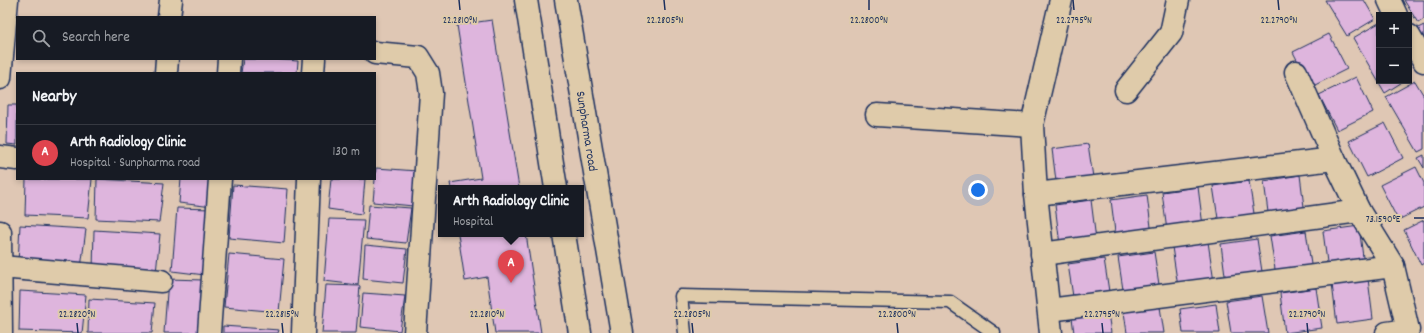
<!DOCTYPE html>
<html lang="en">
<head>
<meta charset="utf-8">
<style>
	body { margin:0; font-family:Dekko,sans-serif; background:#20242c; color:#f1f3f6 }
	.controls { position:absolute; right:12px; top:12px; display:grid; overflow:hidden; border-radius:0px; box-shadow:0 2px 6px #0003 }
	.controls button { width:36px; height:36px; display:grid; place-items:center; padding:0; border:0; border-bottom:1px solid #363941; background:#171b24; color:#f1f3f6; font:20px sans-serif }
	.you { position:absolute; left:978px; top:190px; width:14px; height:14px; margin:-10px; border:3px solid #fff; border-radius:50%; background:#1a73e8; box-shadow:0 0 0 6px #1a73e833 }
	.badge { display:grid; place-items:center; width:26px; height:26px; border-radius:50%; background:#d93025; color:#fff; font-size:13px; font-weight:700 }
	.pin { position:absolute; translate:-50% -33px; filter:drop-shadow(0 1px 2px #0008) }
	.pin::after { content:''; position:absolute; top:21px; width:14px; height:12px; background:inherit; clip-path:polygon(0 0,100% 0,50% 100%) }
	.popup { position:absolute; left:438px; top:185px; width:146px; height:52px; box-sizing:border-box; display:grid; place-content:center; border-radius:0px; background:#171b24; filter:drop-shadow(0 1px 3px #0005); font-size:13px; white-space:nowrap; color:#9ea1a6 }
	.popup b { font-size:15px; color:#f1f3f6 }
	.popup::after { content:''; position:absolute; left:50%; top:100%; margin-left:-8px; border:8px solid transparent; border-top-color:#171b24 }
	.list { margin:0; padding:0; list-style:none }
	h2 { display:flex; justify-content:space-between; align-items:center; height:52px; margin:0; padding:0 16px; font-size:17px }
	h2 small { font-size:13px; font-weight:400; color:#9ea1a6 }
	.list li { display:grid; grid-template-columns:26px 1fr auto; gap:12px; align-items:center; box-sizing:border-box; height:56px; padding:0 16px; border-top:1px solid #363941 }
	.list b { display:block; font-size:15px; white-space:nowrap }
	.list p { margin:0; font-size:13px; white-space:nowrap; color:#9ea1a6 }
	.list em { font-size:13px; font-style:normal; color:#9ea1a6 }
	.icon { flex:none; width:22px; height:22px; fill:none; stroke:currentColor; stroke-width:2; stroke-linecap:round; stroke-linejoin:round }
	.map { position:relative; flex:none; width:1424px; height:333px; overflow:hidden }
	.search { position:absolute; background:#171b24; box-shadow:0 2px 6px #0003; left:16px; top:16px; width:360px; height:44px; display:flex; align-items:center; gap:10px; box-sizing:border-box; padding:0 14px; border-radius:0px; color:#9ea1a6; font-size:15px }
	.panel { position:absolute; background:#171b24; box-shadow:0 2px 6px #0003; left:16px; top:72px; width:360px; height:108px; border-radius:0px }
	.map>svg:first-child { display:block }
	.building { fill:#deb5dd; stroke:#1b2f5e }
	.lines { fill:none; stroke-linecap:round; stroke-linejoin:round }
	.lane-casing { stroke:#1b2f5e; stroke-width:15 }
	.street-casing { stroke:#1b2f5e; stroke-width:25 }
	.secondary-casing { stroke:#1b2f5e; stroke-width:25 }
	.lane { stroke:#dfcbaa; stroke-width:12 }
	.street { stroke:#dfcbaa; stroke-width:22 }
	.secondary { stroke:#dfcbaa; stroke-width:22 }
	.ticks { fill:none; stroke:#1b2f5e; stroke-width:1.5 }
	.labels { text-anchor:middle; stroke-width:4; stroke-linejoin:round; paint-order:stroke }
	.street-label { font-size:13px; fill:#1b2f5e; stroke:#dfcbaa }
	.ticks-label { font-size:10px; text-anchor:middle; fill:#1b2f5e; stroke:#dfcbaa; stroke-width:4; stroke-linejoin:round; paint-order:stroke }
</style>
</head>
<body>
<div class="map">
<svg width="1424" height="333" viewBox="0 0 1424 333">
	<rect width="100%" height="100%" fill="#dfc7b4"/>
	<filter id="ink" filterUnits="userSpaceOnUse"><feTurbulence type="fractalNoise" baseFrequency=".025" numOctaves="2"/><feDisplacementMap in="SourceGraphic" scale="8" xChannelSelector="R" yChannelSelector="G"/><feConvolveMatrix kernelMatrix="1 2 1 2 8 2 1 2 1" color-interpolation-filters="sRGB"/></filter>
	<g filter="url(#ink)">
		<g class="building">
			<path d="M1325 0H1364L1375 19 1347 36Z"/>
			<path d="M1404 0H1424V19L1418 23Z"/>
			<path d="M492 20 519 188H451L450 183 481 178 457 25Z"/>
			<path d="M1379 23V81H1404L1385 93 1353 38Z"/>
			<path d="M1424 25V39L1418 28Z"/>
			<path d="M1329 34 1347 69 1311 87 1293 52Z"/>
			<path d="M243 59H271L298 61 297 73H241Z"/>
			<path d="M1356 77 1373 112 1337 130 1319 95Z"/>
			<path d="M1415 81 1424 96V149L1418 152 1386 97Z"/>
			<path d="M8 105H17V145L7 144Z"/>
			<path d="M1385 123 1403 158 1367 177 1349 141Z"/>
			<path d="M1088 144 1094 184 1057 189 1052 149Z"/>
			<path d="M1424 155V168L1418 158Z"/>
			<path d="M1416 167 1424 183V207L1398 220 1380 185Z"/>
			<path d="M376 168 417 171 413 206 373 202Z"/>
			<path d="M1300 175 1305 215 1269 220 1264 181Z"/>
			<path d="M26 179H92L88 218 25 215Z"/>
			<path d="M97 179 164 183 159 222 96 219Z"/>
			<path d="M181 179H215L213 207 179 203Z"/>
			<path d="M331 179H365L362 214 328 209Z"/>
			<path d="M1249 181 1255 220 1219 225 1213 186Z"/>
			<path d="M233 185 288 189 284 243 229 238Z"/>
			<path d="M1198 187 1203 226 1167 231 1162 192Z"/>
			<path d="M1147 195 1152 235 1116 240 1111 200Z"/>
			<path d="M1091 200 1096 240 1060 245 1055 205Z"/>
			<path d="M369 205 411 208 406 243 366 239Z"/>
			<path d="M177 208 211 209 205 275 172 271Z"/>
			<path d="M329 219 364 220 358 285 324 281Z"/>
			<path d="M1424 220V263L1421 265 1404 230Z"/>
			<path d="M20 225 86 229 81 268 18 264Z"/>
			<path d="M1359 226 1364 265 1328 270 1323 231Z"/>
			<path d="M94 230 160 234 156 273 93 270Z"/>
			<path d="M1306 231 1312 271 1276 276 1270 236Z"/>
			<path d="M458 234H526L541 333H495L487 277 465 281Z"/>
			<path d="M1257 239 1263 278 1226 283 1221 244Z"/>
			<path d="M1208 242 1214 282 1178 287 1172 247Z"/>
			<path d="M365 245 407 249 403 283 363 279Z"/>
			<path d="M1154 252 1160 291 1124 296 1118 257Z"/>
			<path d="M229 254 284 259 279 312 224 307Z"/>
			<path d="M1104 259 1110 298 1074 303 1068 264Z"/>
			<path d="M168 279 203 280 198 333H164Z"/>
			<path d="M1368 279 1373 319 1337 324 1332 284Z"/>
			<path d="M326 285 360 286 356 333H322Z"/>
			<path d="M1316 288 1322 328 1285 333 1280 293Z"/>
			<path d="M20 291 86 295 82 333 19 331Z"/>
			<path d="M363 293 405 296 400 331 360 327Z"/>
			<path d="M1262 296 1268 333H1231L1226 301Z"/>
			<path d="M89 299 155 303 152 333H88Z"/>
			<path d="M1216 304 1220 333H1183L1180 309Z"/>
			<path d="M1160 307 1164 333H1127L1124 312Z"/>
			<path d="M1108 313 1111 333H1074L1072 318Z"/>
			<path d="M223 326 279 330 278 333H223Z"/>
		</g>
		<g class="lines">
			<defs>
				<path id="lane" d="M685 333 681 296 950 302 994 333"/>
				<g id="street">
					<path d="M1389 0 1396 15"/>
					<path d="M169 17 171 0"/>
					<path d="M1409 36 1424 61"/>
					<path d="M375 53 418 57 428 73 431 93 415 333"/>
					<path d="M1296 72 1334 159 1359 211 1393 266 1408 330 1387 333"/>
					<path d="M166 73 167 59"/>
					<path d="M228 73 229 59"/>
					<path d="M313 73 314 59"/>
					<path d="M0 78 7 0"/>
					<path d="M1126 90 1171 33 1178 0"/>
					<path d="M877 115 1032 125"/>
					<path d="M0 157 17 159"/>
					<path d="M1036 194 1334 159"/>
					<path d="M0 232 1 333"/>
					<path d="M1042 254 1359 211"/>
					<path d="M1 267 161 281"/>
					<path d="M1049 310 1393 266"/>
					<path d="M209 333 220 179"/>
					<path d="M303 333 309 179"/>
					<path d="M1051 333 1036 194 1032 125 1061 0"/>
				</g>
				<g id="secondary">
					<path d="M526 0 556 188"/>
					<path d="M566 0 622 333"/>
					<path d="M564 234 580 333"/>
				</g>
			</defs>
			<use href="#lane" class="lane-casing"/>
			<use href="#street" class="street-casing"/>
			<use href="#secondary" class="secondary-casing"/>
			<use href="#lane" class="lane"/>
			<use href="#street" class="street"/>
			<use href="#secondary" class="secondary"/>
		</g>
	</g>
	<path class="ticks" d="M459 0 460 10M664 0 665 10M869 0V10M1073 0 1074 10M1278 0 1279 10M1414 218H1424M77 323 78 333M282 323 283 333M487 323 488 333M692 323 693 333M897 323 898 333M1102 323 1103 333M1307 323 1308 333"/>
	<g class="labels">
		<g class="street-label">
			<text transform="translate(588 131) rotate(81)" y="5">Sunpharma road</text>
		</g>
	</g>
	<g class="ticks-label">
		<text x="460" y="23">22.2810°N</text>
		<text x="665" y="23">22.2805°N</text>
		<text x="869" y="23">22.2800°N</text>
		<text x="1074" y="23">22.2795°N</text>
		<text x="1279" y="23">22.2790°N</text>
		<text x="1383" y="222">73.1590°E</text>
		<text x="77" y="317">22.2820°N</text>
		<text x="282" y="317">22.2815°N</text>
		<text x="487" y="317">22.2810°N</text>
		<text x="692" y="317">22.2805°N</text>
		<text x="897" y="317">22.2800°N</text>
		<text x="1102" y="317">22.2795°N</text>
		<text x="1307" y="317">22.2790°N</text>
	</g>
</svg>
<div class="controls">
<button>+</button>
<button>−</button>
</div>
<div class="you"></div>
<div class="pin badge" style="left:511px;top:283px;background:#e0444e">A</div>
<div class="popup"><b>Arth Radiology Clinic</b>Hospital</div>
<div class="search"><svg class="icon" aria-label="search" viewBox="0 0 24 24"><circle cx="10" cy="10" r="6"/><path d="M15 15l6 6"/></svg>Search here</div>
<section class="panel">
<h2>Nearby<small></small></h2>
<ul class="list">
<li><span class="badge" style="background:#e0444e">A</span><div><b>Arth Radiology Clinic</b><p>Hospital · Sunpharma road</p></div><em>130 m</em></li>
</ul>
</section>
</div>
</body>
</html>
